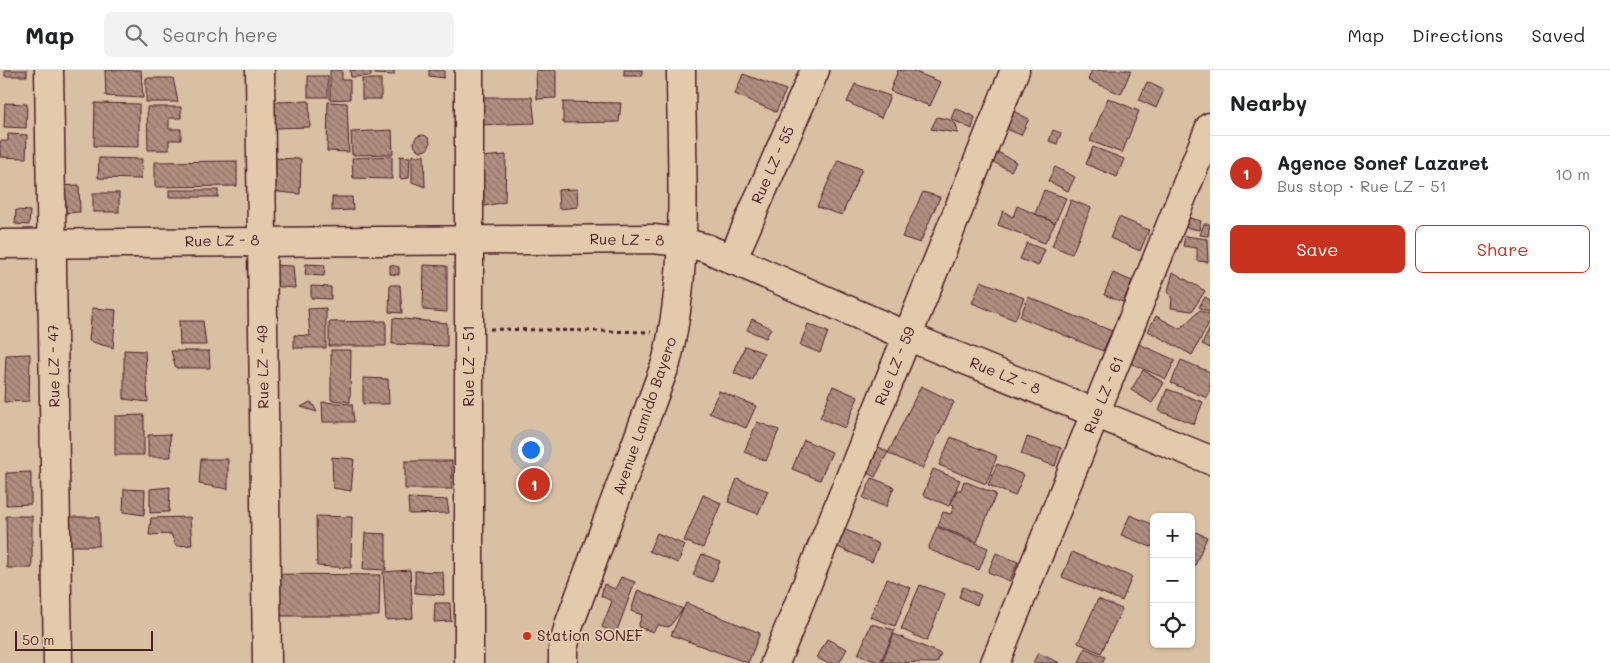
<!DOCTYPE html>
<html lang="en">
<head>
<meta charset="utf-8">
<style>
	body { margin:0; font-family:Mali,sans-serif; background:#f2f2f2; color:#202124 }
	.controls { position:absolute; right:15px; bottom:15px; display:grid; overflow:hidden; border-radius:8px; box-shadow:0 1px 4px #0004 }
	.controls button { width:45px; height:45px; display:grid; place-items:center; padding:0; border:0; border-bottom:1px solid #e0e0e0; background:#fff; color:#202124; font:25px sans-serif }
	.scale { position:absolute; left:15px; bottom:12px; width:138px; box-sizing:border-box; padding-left:5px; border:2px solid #4a1f2b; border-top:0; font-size:14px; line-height:18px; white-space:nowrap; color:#4a1f2b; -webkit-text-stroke:4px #e2caab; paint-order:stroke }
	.you { position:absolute; left:530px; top:379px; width:18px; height:18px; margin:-12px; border:4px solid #fff; border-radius:50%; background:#1a73e8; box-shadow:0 0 0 8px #1a73e833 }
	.badge { display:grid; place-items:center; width:32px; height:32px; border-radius:50%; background:#c8321e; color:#fff; font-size:16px; font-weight:700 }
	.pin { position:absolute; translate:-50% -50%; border:2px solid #fff; box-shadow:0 1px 5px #0006 }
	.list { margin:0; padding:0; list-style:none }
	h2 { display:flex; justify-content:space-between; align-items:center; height:65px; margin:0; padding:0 20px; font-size:21px }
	h2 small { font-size:16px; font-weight:400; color:#757577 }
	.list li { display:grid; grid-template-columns:32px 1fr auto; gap:15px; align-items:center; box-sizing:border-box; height:75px; padding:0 20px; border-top:1px solid #e0e0e0 }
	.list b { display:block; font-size:19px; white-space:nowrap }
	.list p { margin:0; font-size:16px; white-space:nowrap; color:#757577 }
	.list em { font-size:16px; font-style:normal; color:#757577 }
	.actions { display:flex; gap:10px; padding:15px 20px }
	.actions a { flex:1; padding:11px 0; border:1px solid #c8321e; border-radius:8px; text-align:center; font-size:18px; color:#c8321e }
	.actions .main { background:#c8321e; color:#fff }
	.icon { flex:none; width:28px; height:28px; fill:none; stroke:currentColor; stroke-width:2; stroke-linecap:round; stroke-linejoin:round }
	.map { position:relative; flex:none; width:1210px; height:593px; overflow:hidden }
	header { display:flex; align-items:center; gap:30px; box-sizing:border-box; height:70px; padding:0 25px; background:#fff; border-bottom:1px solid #e0e0e0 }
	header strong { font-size:24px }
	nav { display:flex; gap:28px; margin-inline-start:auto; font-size:18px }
	.search { width:350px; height:45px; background:#f2f2f2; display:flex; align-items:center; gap:12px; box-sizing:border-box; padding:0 18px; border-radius:8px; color:#757577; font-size:19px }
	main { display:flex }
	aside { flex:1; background:#fff }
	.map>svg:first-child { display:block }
	.building { fill:url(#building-back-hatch); stroke:#4a1f2b }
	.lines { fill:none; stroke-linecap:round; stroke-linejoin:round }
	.minor-casing { stroke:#4a1f2b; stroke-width:31 }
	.path { stroke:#4a1f2b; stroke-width:3; stroke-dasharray:4 4; stroke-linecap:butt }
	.minor { stroke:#e2caab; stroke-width:28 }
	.poi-dot { fill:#c8321e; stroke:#e2caab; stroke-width:2 }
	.labels { text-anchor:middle; stroke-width:4; stroke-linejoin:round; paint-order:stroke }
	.street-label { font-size:15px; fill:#4a1f2b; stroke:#e2caab }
	.poi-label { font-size:15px; fill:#4a1f2b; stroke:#e2caab; text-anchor:start }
</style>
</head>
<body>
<header>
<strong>Map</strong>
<div class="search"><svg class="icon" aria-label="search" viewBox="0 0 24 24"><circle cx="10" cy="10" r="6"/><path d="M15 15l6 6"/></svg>Search here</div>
<nav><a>Map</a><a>Directions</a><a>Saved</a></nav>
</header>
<main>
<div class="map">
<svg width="1210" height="593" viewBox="0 0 1210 593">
	<defs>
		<pattern id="building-back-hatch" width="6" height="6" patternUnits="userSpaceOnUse" patternTransform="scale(1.25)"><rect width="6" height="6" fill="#af9080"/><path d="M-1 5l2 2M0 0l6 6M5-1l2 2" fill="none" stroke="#907569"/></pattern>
	</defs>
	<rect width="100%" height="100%" fill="#d9c0a3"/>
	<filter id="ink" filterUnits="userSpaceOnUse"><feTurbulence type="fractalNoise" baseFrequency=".02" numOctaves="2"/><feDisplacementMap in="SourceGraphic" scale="10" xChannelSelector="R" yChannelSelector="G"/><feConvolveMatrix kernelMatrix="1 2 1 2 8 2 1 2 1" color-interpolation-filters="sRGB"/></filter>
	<g filter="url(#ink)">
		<g class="building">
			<rect x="5" y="0" width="22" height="6"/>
			<path d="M105 0H141L143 28 106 26Z"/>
			<path d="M330 0H342V10H350V29L330 30Z"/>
			<path d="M350 0H371V6L351 7Z"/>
			<path d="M375 0H394V5L375 4Z"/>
			<path d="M429 0H444V8L429 6Z"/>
			<path d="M536 0H556V28L537 29Z"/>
			<rect x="624" y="0" width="18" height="6"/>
			<path d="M898 0H910L941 12 930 36 890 21Z"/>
			<path d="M1092 0H1131L1121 24 1088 10Z"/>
			<path d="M743 4 786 20 776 42 735 24Z"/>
			<rect x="308" y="6" width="20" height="21"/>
			<path d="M146 8H173L178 32H146Z"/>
			<rect x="362" y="9" width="19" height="20"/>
			<path d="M1147 12 1164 20 1156 38 1139 30Z"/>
			<path d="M855 14 890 26 881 48 847 32Z"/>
			<path d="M478 27H532L535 53 479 55Z"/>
			<path d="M1108 28 1139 41 1122 83 1090 71Z"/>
			<path d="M309 31 310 57 274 58V32Z"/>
			<path d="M328 32 347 33 349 82 327 81Z"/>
			<path d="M563 32 621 33 619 52 563 53Z"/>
			<path d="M5 33 27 34 26 58 4 57Z"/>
			<path d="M95 33 139 34V77L94 76Z"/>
			<path d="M147 37H181V48H169V59H181V70H169V80H148Z"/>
			<path d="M955 38 975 47 972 59 951 49Z"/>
			<path d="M1009 39 1029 49 1021 65 1001 57Z"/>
			<path d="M937 47 948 49 956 54 958 63 931 59Z"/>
			<path d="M392 60 393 84 352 85 351 62Z"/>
			<path d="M1053 60 1061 63 1057 74 1049 71Z"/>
			<path d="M8 64 27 65 26 88 0 87V71H8Z"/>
			<circle cx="422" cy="73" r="8"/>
			<path d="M1093 77 1124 89 1117 107 1086 94Z"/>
			<path d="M996 81 1016 92 1011 101 993 92Z"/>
			<path d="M424 85 425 117 412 112V86Z"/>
			<path d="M506 85 505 132 479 137V87Z"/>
			<path d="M392 86V109L353 108 352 88Z"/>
			<path d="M400 86 410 87 409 108 400 109Z"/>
			<path d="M99 88 142 89 141 109 98 108Z"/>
			<path d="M270 88 301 89 300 124 268 121Z"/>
			<path d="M838 90 862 99 842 145 817 137Z"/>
			<path d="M237 91V116L155 117V92Z"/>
			<path d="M1055 97 1075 107 1068 121 1048 111Z"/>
			<path d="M79 115 80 142 60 143 58 116Z"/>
			<path d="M577 119 578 137 559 139 558 120Z"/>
			<rect x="169" y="120" width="49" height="7"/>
			<path d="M1044 120 1066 128 1055 153 1035 144Z"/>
			<path d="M923 122 940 127 920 173 902 167Z"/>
			<rect x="93" y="123" width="26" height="19"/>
			<path d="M332 127H352L353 140 332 141Z"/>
			<path d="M1071 130 1091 138 1072 184 1052 176Z"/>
			<path d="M1017 136 1055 153 1045 173 998 155 1003 141 1013 147Z"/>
			<path d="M16 140 30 141 29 155 15 154Z"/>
			<path d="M1119 147 1149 160 1140 181 1110 168Z"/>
			<path d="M1185 147 1201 151 1199 160 1184 157Z"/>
			<path d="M1204 154H1210L1208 166 1200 165Z"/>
			<path d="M1185 166 1207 169 1208 192 1197 191V178L1183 176Z"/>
			<path d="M1027 173 1045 180 1038 196 1020 189Z"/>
			<path d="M306 194 325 195 324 206 305 205Z"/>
			<path d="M268 195 293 196 295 218 270 216Z"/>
			<path d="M390 195 399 197V205L390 204Z"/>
			<path d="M424 195 447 196V242L423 240Z"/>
			<path d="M1173 202 1205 221 1192 241 1171 238 1172 229 1168 221Z"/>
			<path d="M1113 203 1132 211 1123 232 1104 225Z"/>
			<path d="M981 211 1024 228 1015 250 972 233Z"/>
			<path d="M390 215H400L402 243 389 242Z"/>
			<path d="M311 216 331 217V229L311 228Z"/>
			<path d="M1028 227 1112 261 1103 281 1020 247Z"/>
			<path d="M1205 227 1210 230V243L1199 237Z"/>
			<path d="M92 238 116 240 113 278 89 271Z"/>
			<path d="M326 238V278H294V265L310 266 308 239Z"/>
			<path d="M1200 240 1210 245V251L1192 285 1148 261 1156 246 1180 259Z"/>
			<path d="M393 248 447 253V276L392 274Z"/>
			<path d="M752 249 771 258 766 268 747 260Z"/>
			<path d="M179 251H203L206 275H180Z"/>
			<path d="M386 251V276H329V252Z"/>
			<path d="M808 254 828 262 820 283 800 275Z"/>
			<path d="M1210 258V278L1202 274Z"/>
			<path d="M1139 274 1175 290 1166 309 1130 293Z"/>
			<path d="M745 276 764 283 752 311 734 303Z"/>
			<path d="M124 280 145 281 148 332 124 329Z"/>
			<path d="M331 280H351L350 332 331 330Z"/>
			<path d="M171 281H209L210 298H176Z"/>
			<path d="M30 284 29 331 4 332 6 285Z"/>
			<path d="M1181 290 1210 302V321L1207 328 1171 313Z"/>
			<path d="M1143 300 1164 313 1152 333 1131 320Z"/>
			<path d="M363 308 388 309 389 334H363Z"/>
			<path d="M833 316 858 327 845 358 820 348Z"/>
			<path d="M921 316 954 332 922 399 888 383Z"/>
			<path d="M1167 319 1203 332 1194 354 1159 341Z"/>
			<path d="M719 321 756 336 746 358 709 343Z"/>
			<path d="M310 332 312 333 317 342 301 337Z"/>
			<path d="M322 332 352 334 354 352H323Z"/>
			<path d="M144 345V385H115V346Z"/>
			<path d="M757 352 779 360 766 391 744 382Z"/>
			<path d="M170 364 171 387H148V365Z"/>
			<path d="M951 367 997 386 986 414 939 395Z"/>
			<path d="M1027 367 1061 378 1055 396 1021 384Z"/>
			<path d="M804 370 832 382 820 410 792 399Z"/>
			<path d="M873 374 888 382 875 407 860 399Z"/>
			<path d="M332 387 354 389 351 421 333 418Z"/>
			<path d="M201 389H228V419L199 414Z"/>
			<rect x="405" y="391" width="47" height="28"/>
			<path d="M997 394 1024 405 1015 426 988 415Z"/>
			<path d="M933 399 960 410 949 436 923 425Z"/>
			<path d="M31 402V434L6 435V403Z"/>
			<path d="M872 408 894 417 886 437 863 428Z"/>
			<path d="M737 409 768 421 758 444 728 432Z"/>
			<path d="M964 411 996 424 977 472 938 456 943 442 951 444 954 435 951 434 957 420H961Z"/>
			<path d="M170 417 169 442 150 443V419Z"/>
			<path d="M124 419 145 420 144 445 123 442Z"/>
			<path d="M703 425 721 433 703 478 684 471Z"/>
			<path d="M408 428 447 430 449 443 409 444Z"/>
			<path d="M1130 445 1154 455V471L1151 477 1121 465Z"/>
			<path d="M6 446H32V498H7Z"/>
			<path d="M316 446 352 447 351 498 317 496Z"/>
			<rect x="63" y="447" width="36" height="29"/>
			<path d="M190 447 192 475 176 476 171 464 149 465 151 448Z"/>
			<path d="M937 457 988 478 979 500 928 479Z"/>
			<path d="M841 458 879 474 872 492 833 475Z"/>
			<path d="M1191 460 1207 467 1193 500H1191Z"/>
			<path d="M365 463 386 464V500L363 499Z"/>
			<path d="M657 463 685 475 678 493 649 481Z"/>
			<path d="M1072 482 1132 507 1122 531 1062 507Z"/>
			<path d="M996 483 1018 492 1010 511 988 502Z"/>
			<path d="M702 484 720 491 712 512 693 505Z"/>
			<path d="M410 500 413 548 386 550 383 502Z"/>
			<path d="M415 501 443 502 444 525 415 523Z"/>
			<path d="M272 504 380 505 379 546H276Z"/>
			<path d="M621 507 635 512 616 563 602 557 612 531 601 526 604 514 615 519Z"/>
			<path d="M887 509 911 518 895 556 870 547Z"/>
			<path d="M920 515 945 524 927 571 901 559Z"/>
			<path d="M963 517 981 525 977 535 959 527Z"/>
			<path d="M638 520 683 539 669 557 658 555 653 562 638 557 642 545 631 541Z"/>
			<path d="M1098 529 1122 539 1101 583 1078 573Z"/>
			<path d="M435 533H450L451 551 434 552Z"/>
			<path d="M686 533 760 563 748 593 671 565Z"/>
			<path d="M871 554 895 560 880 593 858 585Z"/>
			<path d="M894 564 941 584 937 593 882 592Z"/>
			<path d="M827 569 847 579 839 593H827L817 588Z"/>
			<path d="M1085 578 1105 587 1102 593H1079Z"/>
			<path d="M1038 583 1060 593H1033Z"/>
		</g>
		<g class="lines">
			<defs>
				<g id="minor">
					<path d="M49 0 58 593"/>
					<path d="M260 0 267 593"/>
					<path d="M0 174 653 169 681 172 706 178 907 266 1210 390"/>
					<path d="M732 190 815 0"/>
					<path d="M469 593V0"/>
					<path d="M563 593V579L569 555 666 293C690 198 681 97 681 0"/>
					<path d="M775 593 1015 0"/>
					<path d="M995 593 1210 57"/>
				</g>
			</defs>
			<use href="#minor" class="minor-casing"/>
			<path class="path" d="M490 259 651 262"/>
			<use href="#minor" class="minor"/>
		</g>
	</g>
	<circle class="poi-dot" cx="527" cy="566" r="5"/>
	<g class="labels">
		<g class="street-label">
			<text transform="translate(773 95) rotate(-66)" y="5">Rue LZ - 55</text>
			<text transform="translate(627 170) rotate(1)" y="5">Rue LZ - 8</text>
			<text transform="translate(222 171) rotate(-1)" y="5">Rue LZ - 8</text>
			<text transform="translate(54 296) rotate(-91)" y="5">Rue LZ - 47</text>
			<text transform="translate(469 296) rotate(-90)" y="5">Rue LZ - 51</text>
			<text transform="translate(895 296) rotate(-68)" y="5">Rue LZ - 59</text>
			<text transform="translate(263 297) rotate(-91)" y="5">Rue LZ - 49</text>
			<text transform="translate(1005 306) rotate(22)" y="5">Rue LZ - 8</text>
			<text transform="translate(1104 325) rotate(-68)" y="5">Rue LZ - 61</text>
			<text transform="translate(645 346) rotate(-71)" y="5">Avenue Lamido Bayero</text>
		</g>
		<g class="poi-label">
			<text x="537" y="571">Station SONEF</text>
		</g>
	</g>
</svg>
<div class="controls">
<button>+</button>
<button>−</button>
<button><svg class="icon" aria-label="locate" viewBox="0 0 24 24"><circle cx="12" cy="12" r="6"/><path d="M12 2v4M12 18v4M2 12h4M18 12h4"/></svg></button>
</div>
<div class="scale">50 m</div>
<div class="you"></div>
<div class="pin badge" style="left:534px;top:414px">1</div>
</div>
<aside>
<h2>Nearby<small></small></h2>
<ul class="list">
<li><span class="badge">1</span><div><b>Agence Sonef Lazaret</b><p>Bus stop · Rue LZ - 51</p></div><em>10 m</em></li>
</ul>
<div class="actions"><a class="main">Save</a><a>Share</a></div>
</aside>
</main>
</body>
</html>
